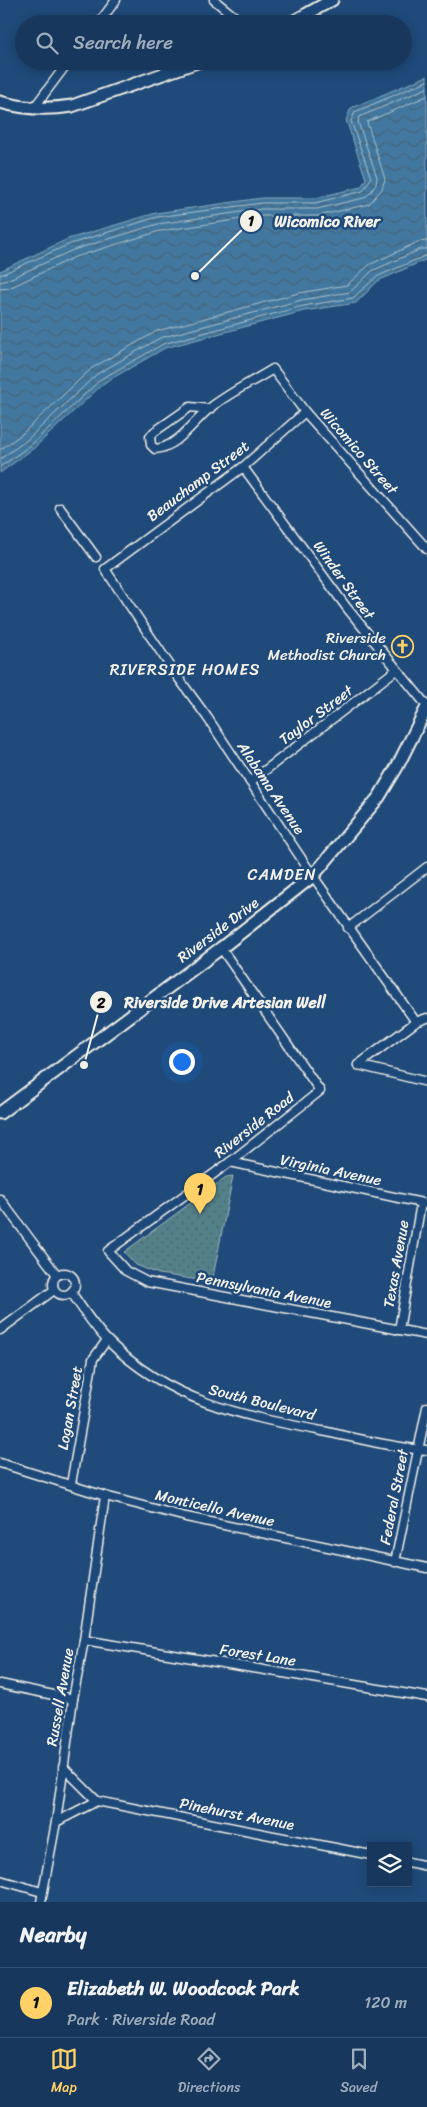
<!DOCTYPE html>
<html lang="en">
<head>
<meta charset="utf-8">
<style>
	body { margin:0; font-family:Sriracha,sans-serif; background:#244365; color:#f1f3f6 }
	.controls { position:absolute; right:15px; bottom:15px; display:grid; overflow:hidden; border-radius:0px; box-shadow:0 2px 12px #0003 }
	.controls button { width:45px; height:45px; display:grid; place-items:center; padding:0; border:0; border-bottom:1px solid #365272; background:#17385c; color:#f1f3f6; font:25px sans-serif }
	.you { position:absolute; left:181px; top:1061px; width:18px; height:18px; margin:-12px; border:4px solid #fff; border-radius:50%; background:#1a73e8; box-shadow:0 0 0 8px #1a73e833 }
	.badge { display:grid; place-items:center; width:32px; height:32px; border-radius:50%; background:#ffd166; color:#111; font-size:16px; font-weight:700 }
	.pin { position:absolute; translate:-50% -41px; filter:drop-shadow(0 1px 2px #0008) }
	.pin::after { content:''; position:absolute; top:26px; width:18px; height:15px; background:inherit; clip-path:polygon(0 0,100% 0,50% 100%) }
	.list { margin:0; padding:0; list-style:none }
	h2 { display:flex; justify-content:space-between; align-items:center; height:65px; margin:0; padding:0 20px; font-size:21px }
	h2 small { font-size:16px; font-weight:400; color:#9eacbb }
	.list li { display:grid; grid-template-columns:32px 1fr auto; gap:15px; align-items:center; box-sizing:border-box; height:70px; padding:0 20px; border-top:1px solid #365272 }
	.list b { display:block; font-size:19px; white-space:nowrap }
	.list p { margin:0; font-size:16px; white-space:nowrap; color:#9eacbb }
	.list em { font-size:16px; font-style:normal; color:#9eacbb }
	.icon { flex:none; width:28px; height:28px; fill:none; stroke:currentColor; stroke-width:2; stroke-linecap:round; stroke-linejoin:round }
	.map { position:relative; flex:none; width:427px; height:1902px; overflow:hidden }
	.search { position:absolute; background:#17385c; box-shadow:0 2px 12px #0003; left:15px; right:15px; top:15px; height:55px; display:flex; align-items:center; gap:12px; box-sizing:border-box; padding:0 18px; border-radius:28px; color:#9eacbb; font-size:19px }
	.sheet { height:135px; background:#17385c }
	nav { display:flex; justify-content:space-around; align-items:center; box-sizing:border-box; height:70px; border-top:1px solid #365272; background:#17385c; font-size:14px; color:#9eacbb }
	nav a { display:grid; justify-items:center; gap:2px }
	nav .on { color:#ffd166 }
	.map>svg:first-child { display:block }
	.green { fill:url(#green-dots); stroke:#a3b8b8 }
	.water { fill:url(#water-waves); stroke:#89a8bc }
	.lines { fill:none; stroke-linecap:round; stroke-linejoin:round }
	.shore { stroke:#adc1cb; stroke-width:1 }
	.street-casing { stroke:#f4f1e8; stroke-width:11 }
	.secondary-casing { stroke:#f4f1e8; stroke-width:15 }
	.street { stroke:#1f4a7a; stroke-width:8 }
	.secondary { stroke:#1f4a7a; stroke-width:11 }
	.labels { text-anchor:middle; stroke-width:5; stroke-linejoin:round; paint-order:stroke }
	.street-label { font-size:15px; fill:#f4f1e8; stroke:#1f4a7a }
	.poi-label { font-size:15px; fill:#f4f1e8; stroke:#1f4a7a; text-anchor:end }
	.neighbourhood-label { font-size:16px; letter-spacing:1px; fill:#f4f1e8; stroke:#1f4a7a }
	.leader { fill:none; stroke:#f4f1e8; stroke-width:2 }
	.callout-dot { fill:#f4f1e8; stroke:#1f4a7a; stroke-width:2 }
	.mark-label { font-size:15px; text-anchor:middle; font-weight:bold; fill:#111 }
	.callout-label { font-size:16px; text-anchor:middle; font-weight:bold; fill:#f4f1e8; stroke:#1f4a7a; stroke-width:5; stroke-linejoin:round; paint-order:stroke }
</style>
</head>
<body>
<div class="map">
<svg width="427" height="1902" viewBox="0 0 427 1902">
	<defs>
		<pattern id="green-dots" width="8" height="8" patternUnits="userSpaceOnUse" patternTransform="scale(1.25)"><rect width="8" height="8" fill="#528089"/><path d="M2 2h.1M6 6h.1" fill="none" stroke="#4e676b" stroke-width="1.8" stroke-linecap="round"/></pattern>
		<pattern id="water-waves" width="16" height="10" patternUnits="userSpaceOnUse" patternTransform="scale(1.25)"><rect width="16" height="10" fill="#42789f"/><path d="M0 5q4-4 8 0t8 0" fill="none" stroke="#456277"/></pattern>
	</defs>
	<rect width="100%" height="100%" fill="#1f4a7a"/>
	<filter id="ink" filterUnits="userSpaceOnUse"><feTurbulence type="fractalNoise" baseFrequency=".02" numOctaves="2"/><feDisplacementMap in="SourceGraphic" scale="10" xChannelSelector="R" yChannelSelector="G"/><feConvolveMatrix kernelMatrix="1 2 1 2 8 2 1 2 1" color-interpolation-filters="sRGB"/></filter>
	<g filter="url(#ink)">
		<path class="green" d="M233 1176 212 1282 159 1274 136 1265 124 1252 226 1177Z"/>
		<path class="water" d="M427 76V259L378 281 356 303 304 311 165 348 104 383 34 448 0 473V271L68 239 156 213 262 198H315L361 187 366 179 346 120 351 108Z"/>
		<g class="lines">
			<g class="shore">
				<path d="M0 275 70 244 157 217 262 203H315L363 191 371 178 351 121 355 112 427 81"/>
				<path d="M0 282 7 280 73 250 158 224 262 209H317L364 198 371 192 376 184 377 177 358 122 359 117 427 88"/>
				<path d="M0 289 9 288 75 257 160 231 263 216H318L369 204 382 189 385 179 367 122 427 96"/>
				<path d="M0 450 22 434 92 368 157 331 299 293 347 285 369 265 418 242 427 241"/>
				<path d="M0 459 27 440 97 374 160 338 301 300 350 292 372 271 421 249H427"/>
				<path d="M0 467 31 445 101 379 163 344 303 306 353 298 376 277 427 255"/>
			</g>
			<defs>
				<g id="street">
					<path d="M214 0 244 24"/>
					<path d="M98 24 116 0"/>
					<path d="M33 109 69 61"/>
					<path d="M210 409 190 407 154 432 150 437 151 445 155 449C177 448 194 421 210 408 229 393 252 382 273 369L305 412 427 549"/>
					<path d="M305 412 243 467 105 569 177 676 207 717 313 876 416 1022"/>
					<path d="M243 467 347 608 427 706"/>
					<path d="M60 508 96 557"/>
					<path d="M250 782 396 670"/>
					<path d="M348 928 427 867"/>
					<path d="M221 948 320 1091 230 1162 108 1251 126 1271 147 1282 427 1335"/>
					<path d="M358 1065 416 1022 427 1018"/>
					<path d="M358 1065 427 1082"/>
					<path d="M230 1162 427 1204"/>
					<path d="M0 1199 57 1275"/>
					<circle cx="64" cy="1284" r="11"/>
					<path d="M71 1292C82 1308 94 1327 108 1341 170 1402 240 1415 322 1431 357 1438 392 1448 427 1450"/>
					<path d="M0 1330 54 1290"/>
					<path d="M399 1330 421 1203"/>
					<path d="M0 1463 105 1496 186 1517 427 1568"/>
					<path d="M71 1484 93 1359 107 1340"/>
					<path d="M395 1562 427 1407"/>
					<path d="M84 1640 427 1697"/>
					<path d="M0 1684 73 1699"/>
					<path d="M63 1767 97 1801 371 1855"/>
					<path d="M56 1822 97 1801"/>
					<path d="M408 1862 427 1866"/>
					<path d="M0 1880 42 1892"/>
					<path d="M41 1902 56 1822 73 1699 84 1640 105 1496"/>
				</g>
				<g id="secondary">
					<path d="M289 24 332 0"/>
					<path d="M0 102C24 109 47 110 72 106L200 61"/>
					<path d="M0 1113 221 948 313 876 379 797 397 767 427 707"/>
				</g>
			</defs>
			<use href="#street" class="street-casing"/>
			<use href="#secondary" class="secondary-casing"/>
			<use href="#street" class="street"/>
			<use href="#secondary" class="secondary"/>
		</g>
	</g>
	<defs>
		<symbol id="church-ring" viewBox="-11 -11 22 22"><circle r="9.5" fill="#1f4a7a" stroke="#ffd166" stroke-width="1.5"/><path d="M-1.2-6h2.4v3.5h3.3v2.4h-3.3V6h-2.4V-.1h-3.3v-2.4h3.3Z" fill="#ffd166"/></symbol>
	</defs>
	<g fill-rule="evenodd">
		<use href="#church-ring" x="390" y="634" width="25" height="25"/>
	</g>
	<g class="labels">
		<g class="street-label">
			<text transform="translate(359 451) rotate(49)" y="5">Wicomico Street</text>
			<text transform="translate(198 481) rotate(-37)" y="5">Beauchamp Street</text>
			<text transform="translate(344 580) rotate(54)" y="5">Winder Street</text>
			<text transform="translate(316 715) rotate(-37)" y="5">Taylor Street</text>
			<text transform="translate(271 788) rotate(56)" y="5">Alabama Avenue</text>
			<text transform="translate(218 930) rotate(-37)" y="5">Riverside Drive</text>
			<text transform="translate(254 1125) rotate(-38)" y="5">Riverside Road</text>
			<text transform="translate(331 1170) rotate(12)" y="5">Virginia Avenue</text>
			<text transform="translate(396 1264) rotate(-80)" y="5">Texas Avenue</text>
			<text transform="translate(264 1290) rotate(11)" y="5">Pennsylvania Avenue</text>
			<text transform="translate(262 1402) rotate(14)" y="5">South Boulevard</text>
			<text transform="translate(70 1408) rotate(-80)" y="5">Logan Street</text>
			<text transform="translate(394 1497) rotate(-79)" y="5">Federal Street</text>
			<text transform="translate(215 1508) rotate(13)" y="5">Monticello Avenue</text>
			<text transform="translate(258 1655) rotate(9)" y="5">Forest Lane</text>
			<text transform="translate(60 1697) rotate(-80)" y="5">Russell Avenue</text>
			<text transform="translate(237 1814) rotate(11)" y="5">Pinehurst Avenue</text>
		</g>
		<g class="poi-label">
			<text x="386" y="643">Riverside<tspan x="386" dy="17">Methodist Church</tspan></text>
		</g>
		<g class="neighbourhood-label">
			<text x="185" y="675">RIVERSIDE HOMES</text>
			<text x="282" y="880">CAMDEN</text>
		</g>
	</g>
	<path class="leader" d="M195 276L251 221M84 1065L101 1002"/>
	<g class="callout-dot">
		<circle cx="195" cy="276" r="5"/>
		<circle cx="84" cy="1065" r="5"/>
		<circle cx="251" cy="221" r="12"/>
		<circle cx="101" cy="1002" r="12"/>
	</g>
	<g class="mark-label">
		<text x="251" y="226">1</text>
		<text x="101" y="1008">2</text>
	</g>
	<g class="callout-label">
		<text x="327" y="227">Wicomico River</text>
		<text x="225" y="1008">Riverside Drive Artesian Well</text>
	</g>
</svg>
<div class="controls">
<button><svg class="icon" aria-label="layers" viewBox="0 0 24 24"><path d="M12 4l9 5-9 5-9-5zM3 14l9 5 9-5"/></svg></button>
</div>
<div class="you"></div>
<div class="pin badge" style="left:200px;top:1214px">1</div>
<div class="search"><svg class="icon" aria-label="search" viewBox="0 0 24 24"><circle cx="10" cy="10" r="6"/><path d="M15 15l6 6"/></svg>Search here</div>
</div>
<section class="sheet">
<h2>Nearby<small></small></h2>
<ul class="list">
<li><span class="badge">1</span><div><b>Elizabeth W. Woodcock Park</b><p>Park · Riverside Road</p></div><em>120 m</em></li>
</ul>
</section>
<nav>
<a class="on"><svg class="icon" aria-label="map" viewBox="0 0 24 24"><path d="M3 6l6-2 6 2 6-2v14l-6 2-6-2-6 2zM9 4v14M15 6v14"/></svg>Map</a>
<a><svg class="icon" aria-label="directions" viewBox="0 0 24 24"><path d="M12 3l9 9-9 9-9-9zM9 14v-3h6M13 9l2 2-2 2"/></svg>Directions</a>
<a><svg class="icon" aria-label="saved" viewBox="0 0 24 24"><path d="M7 4h10v16l-5-4-5 4z"/></svg>Saved</a>
</nav>
</body>
</html>
